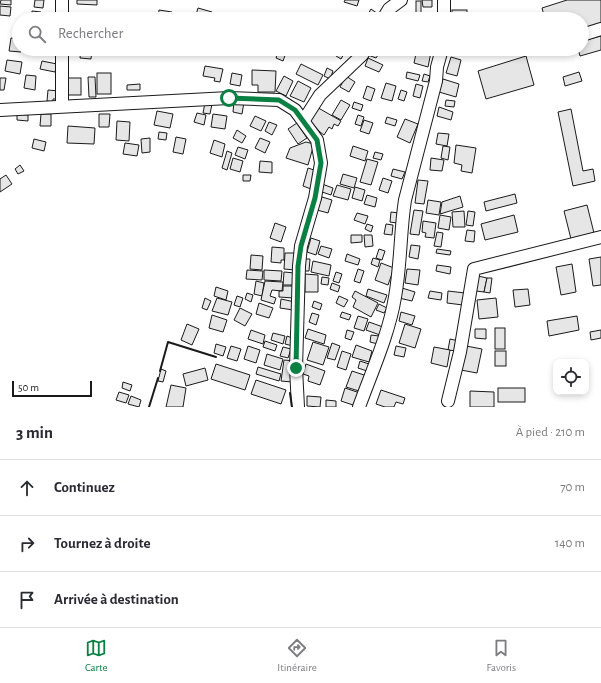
<!DOCTYPE html>
<html lang="fr">
<head>
<meta charset="utf-8">
<style>
	body { margin:0; font-family:"Alegreya Sans",sans-serif; background:#f7f7f7; color:#2b2b33 }
	.controls { position:absolute; right:12px; bottom:12px; display:grid; overflow:hidden; border-radius:8px; box-shadow:0 2px 6px #0003 }
	.controls button { width:36px; height:36px; display:grid; place-items:center; padding:0; border:0; border-bottom:1px solid #e1e1e2; background:#fff; color:#2b2b33; font:20px sans-serif }
	.scale { position:absolute; left:12px; bottom:10px; width:80px; box-sizing:border-box; padding-left:4px; border:2px solid #1a1a1a; border-top:0; font-size:11px; line-height:14px; white-space:nowrap; color:#1a1a1a; -webkit-text-stroke:3px #fff; paint-order:stroke }
	.stop { position:absolute; width:12px; height:12px; margin:-9px; border:3px solid #0b8043; border-radius:50%; background:#fff }
	.stop.end { background:#0b8043; border-color:#fff; box-shadow:0 1px 4px #0008 }
	.list { margin:0; padding:0; list-style:none }
	h2 { display:flex; justify-content:space-between; align-items:center; height:52px; margin:0; padding:0 16px; font-size:17px }
	h2 small { font-size:13px; font-weight:400; color:#7c7c81 }
	.list li { display:grid; grid-template-columns:26px 1fr auto; gap:12px; align-items:center; box-sizing:border-box; height:56px; padding:0 16px; border-top:1px solid #e1e1e2 }
	.list b { display:block; font-size:15px; white-space:nowrap }
	.list em { font-size:13px; font-style:normal; color:#7c7c81 }
	.icon { flex:none; width:22px; height:22px; fill:none; stroke:currentColor; stroke-width:2; stroke-linecap:round; stroke-linejoin:round }
	.map { position:relative; flex:none; width:601px; height:407px; overflow:hidden }
	.search { position:absolute; background:#fff; box-shadow:0 2px 6px #0003; left:12px; right:12px; top:12px; height:44px; display:flex; align-items:center; gap:10px; box-sizing:border-box; padding:0 14px; border-radius:22px; color:#7c7c81; font-size:15px }
	.sheet { height:220px; background:#fff }
	nav { display:flex; justify-content:space-around; align-items:center; box-sizing:border-box; height:56px; border-top:1px solid #e1e1e2; background:#fff; font-size:11px; color:#7c7c81 }
	nav a { display:grid; justify-items:center; gap:2px }
	nav .on { color:#0b8043 }
	.map>svg:first-child { display:block }
	.building { fill:#e6e6e6; stroke:#1a1a1a }
	.lines { fill:none; stroke-linecap:round; stroke-linejoin:round }
	.minor-casing { stroke:#1a1a1a; stroke-width:14 }
	.minor { stroke:#fff; stroke-width:12 }
	.wall { stroke:#1a1a1a; stroke-width:2 }
	.route { stroke:#0b8043; stroke-width:5 }
</style>
</head>
<body>
<div class="map">
<svg width="601" height="407" viewBox="0 0 601 407">
	<rect width="100%" height="100%" fill="#fff"/>
	<g class="building">
		<path d="M1 0H11V5L0 4Z"/>
		<path d="M35 0H44L43 8 34 7Z"/>
		<path d="M77 0H97V5L77 4Z"/>
		<path d="M345 0H359L357 6 344 2Z"/>
		<path d="M422 0H432V7H423Z"/>
		<path d="M567 0H601V23L582 29V19H545L542 8Z"/>
		<rect x="416" y="1" width="5" height="14"/>
		<path d="M0 6 11 7 10 16 0 15Z"/>
		<path d="M198 8 212 12 210 19 195 18Z"/>
		<path d="M371 9 381 16 379 19H365Z"/>
		<path d="M159 10 172 12 171 19H158Z"/>
		<rect x="452" y="10" width="15" height="9"/>
		<path d="M32 11 41 12 40 19H32Z"/>
		<path d="M339 13 349 19H336Z"/>
		<path d="M601 36V50L580 56 578 49H582V41Z"/>
		<path d="M11 38 19 39V49H22L21 52 9 51Z"/>
		<path d="M81 49H92L91 59 80 58Z"/>
		<path d="M279 49 287 50 283 61 276 58Z"/>
		<path d="M340 49 345 52 341 59 336 56Z"/>
		<path d="M342 49H358L353 56Z"/>
		<path d="M371 49 380 52 376 58 368 55Z"/>
		<path d="M417 49 431 52 428 67 414 63Z"/>
		<path d="M526 56 534 85 486 99 478 71Z"/>
		<path d="M451 57 461 60 457 76 446 73Z"/>
		<path d="M368 58 383 65 379 72 365 66Z"/>
		<path d="M7 60 22 62 20 74 5 71Z"/>
		<path d="M42 61 57 64 55 72 40 69Z"/>
		<path d="M301 64 323 75 318 85 296 74Z"/>
		<path d="M205 66 223 69 220 82 214 81 215 78 203 76Z"/>
		<path d="M327 68 333 71 330 79 324 76Z"/>
		<path d="M252 70 276 71 275 92H258V85H252Z"/>
		<path d="M407 72 420 75 418 81 406 78Z"/>
		<path d="M579 72 582 81 565 86 563 77Z"/>
		<rect x="97" y="73" width="14" height="21"/>
		<path d="M232 73 242 75 240 86 230 84Z"/>
		<path d="M424 74 430 76 428 82 422 81Z"/>
		<path d="M26 75 36 76 35 90 24 88Z"/>
		<path d="M284 76 293 81 286 96 276 91Z"/>
		<path d="M346 76 355 82 349 92 340 87Z"/>
		<path d="M88 77H95L96 97H89Z"/>
		<path d="M0 78H6L4 90H0Z"/>
		<rect x="64" y="78" width="17" height="17"/>
		<path d="M443 79 459 84 456 97 439 92Z"/>
		<path d="M298 81 311 88 304 102 290 96Z"/>
		<path d="M386 83 396 86 392 101 381 98Z"/>
		<path d="M140 84V90H127V85Z"/>
		<path d="M416 84 423 86 420 98 413 96Z"/>
		<path d="M367 86 375 89 371 101 363 98Z"/>
		<path d="M48 90 59 91 58 99H53V102L47 101Z"/>
		<path d="M401 90 407 92 404 101 398 99Z"/>
		<path d="M341 100 350 105 341 120 332 115Z"/>
		<path d="M446 100 455 101 454 107 445 106Z"/>
		<path d="M234 101 244 102 242 114 233 112Z"/>
		<path d="M354 102 363 105 361 111 352 108Z"/>
		<path d="M205 103 212 104 210 114 203 113Z"/>
		<path d="M315 106 341 121 338 126 334 124 332 129 329 127 324 135 320 132 308 119Z"/>
		<path d="M439 107 453 112 451 120 437 116Z"/>
		<path d="M571 109 583 171 593 169 595 181 573 186 558 112Z"/>
		<path d="M157 111 173 114 170 128 154 125Z"/>
		<path d="M197 113 206 115 204 125 194 122Z"/>
		<path d="M17 114 28 115V121L17 120Z"/>
		<path d="M41 114H51V126H40Z"/>
		<path d="M99 114H110L109 127H99Z"/>
		<path d="M213 114 227 116 225 129 211 127Z"/>
		<path d="M358 115 364 117 361 126 355 124Z"/>
		<path d="M255 116 266 121 261 131 250 126Z"/>
		<path d="M387 117 397 120 395 126 385 123Z"/>
		<path d="M405 119 418 124 410 143 397 137Z"/>
		<path d="M364 120 373 123 369 134 360 131Z"/>
		<path d="M117 121 130 122 129 141 116 140Z"/>
		<path d="M269 122 277 125 272 135 265 131Z"/>
		<path d="M297 123 307 138 298 144 288 129Z"/>
		<path d="M68 126 95 128 94 144 67 143Z"/>
		<path d="M237 130 246 136 242 143 233 138Z"/>
		<path d="M159 132 167 133 166 140 158 139Z"/>
		<path d="M438 133 449 134 447 146 436 144Z"/>
		<path d="M176 137 186 139 183 154 173 152Z"/>
		<path d="M150 138V152L142 153 141 139Z"/>
		<path d="M260 138 270 142 265 153 255 148Z"/>
		<path d="M34 139 46 142 44 151 32 148Z"/>
		<path d="M214 140 225 144 222 157 210 153Z"/>
		<path d="M306 142 314 144 308 165 286 158 290 148Z"/>
		<path d="M125 143 139 145 137 156 123 154Z"/>
		<path d="M456 145 476 148 472 173 461 171 462 165 454 163Z"/>
		<path d="M353 146 368 151 365 161 350 156Z"/>
		<path d="M443 146 450 147 448 160 441 158Z"/>
		<path d="M238 147 248 150 245 159 235 155Z"/>
		<path d="M227 151 232 153 227 170 222 168Z"/>
		<path d="M375 152 383 154 381 160 373 158Z"/>
		<path d="M233 158 243 161 240 172 230 169Z"/>
		<path d="M431 158 444 160 442 171 430 170Z"/>
		<path d="M367 159 378 162 371 185 360 182Z"/>
		<path d="M260 161 272 162V173L259 172Z"/>
		<path d="M20 165 24 171 18 174 15 169Z"/>
		<path d="M308 168 317 171 311 189 303 186Z"/>
		<path d="M393 169 405 172 402 179 391 176Z"/>
		<path d="M343 174 357 178 354 188 340 184Z"/>
		<path d="M6 175 12 184 0 192V179Z"/>
		<path d="M243 175H251L250 181H243Z"/>
		<path d="M383 178 392 181 388 193 379 190Z"/>
		<path d="M418 180 428 181 424 204 415 203Z"/>
		<path d="M322 184 333 188 331 195 319 191Z"/>
		<path d="M337 185 351 189 348 200 333 196Z"/>
		<path d="M355 187 365 190 362 201 352 198Z"/>
		<path d="M515 194 517 203 486 211 484 202Z"/>
		<path d="M367 195 377 198 375 207 364 204Z"/>
		<path d="M460 196 463 207 440 214 442 202Z"/>
		<path d="M322 197 332 200 328 213 317 210Z"/>
		<path d="M428 200 441 202 439 215 426 213Z"/>
		<path d="M587 205 594 233 571 239 564 211Z"/>
		<path d="M414 210 423 211 419 235 410 234Z"/>
		<path d="M464 211 465 227H453L452 212Z"/>
		<path d="M468 211 475 212 473 226 466 225Z"/>
		<path d="M391 212 399 213 397 223 390 222Z"/>
		<path d="M357 213 368 216 365 224 354 220Z"/>
		<path d="M440 215 451 217 449 230 438 228Z"/>
		<path d="M514 215 518 232 485 240 481 224Z"/>
		<path d="M423 221 436 223 434 238 425 237 426 233 422 232Z"/>
		<path d="M275 223 286 227 281 242 270 238Z"/>
		<path d="M367 224 373 226 371 232 365 229Z"/>
		<path d="M386 224 393 225 392 235 384 234Z"/>
		<path d="M467 230 475 231 474 242 465 241Z"/>
		<path d="M437 232 443 233 441 247 434 246Z"/>
		<path d="M351 235H362V242L351 243Z"/>
		<path d="M364 235H372L373 246 365 247Z"/>
		<path d="M311 238 320 241 316 255 307 252Z"/>
		<path d="M411 245 420 246 418 259 409 257Z"/>
		<path d="M321 246 332 249 329 258 318 254Z"/>
		<path d="M272 247 284 248V260H281V263L271 262Z"/>
		<path d="M379 249 385 251 382 260 376 258Z"/>
		<path d="M437 249 451 251 450 255 436 253Z"/>
		<path d="M285 253H296L295 270 284 269Z"/>
		<path d="M347 254 360 259 358 265 345 261Z"/>
		<path d="M251 255 263 256 262 270 250 269Z"/>
		<path d="M601 257V285L593 286 589 259Z"/>
		<path d="M373 258 380 260 378 267 371 264Z"/>
		<path d="M304 259H310L309 271H303Z"/>
		<path d="M313 261 331 265 329 276 311 272Z"/>
		<path d="M381 263 394 268 388 285 375 280Z"/>
		<path d="M572 264 576 292 561 295 556 267Z"/>
		<path d="M437 265 451 267 450 274 436 271Z"/>
		<path d="M358 269 364 271 360 283 354 281Z"/>
		<path d="M407 269 420 270 418 285 405 283Z"/>
		<path d="M247 270 263 271 262 280 246 279Z"/>
		<path d="M264 270 282 271 281 281 264 280Z"/>
		<path d="M284 272 295 273V285H283Z"/>
		<path d="M336 272 342 274 339 283 333 281Z"/>
		<path d="M305 274 318 275V292H305Z"/>
		<path d="M478 276 487 278 484 292 476 291Z"/>
		<path d="M322 277 329 278 328 285 321 284Z"/>
		<path d="M487 278H492L490 293 484 292Z"/>
		<path d="M256 281 264 283 262 296 254 294Z"/>
		<path d="M265 281 283 282 282 291 272 290 270 296 276 298 274 304 261 300Z"/>
		<path d="M332 283 340 286 338 292 330 289Z"/>
		<path d="M283 286H295L294 298 279 297V291H283Z"/>
		<path d="M216 287 228 291 226 300 214 296Z"/>
		<path d="M402 288 415 292 412 301 399 298Z"/>
		<path d="M368 289 387 295 384 303 366 296Z"/>
		<path d="M528 289 530 305 515 307 513 290Z"/>
		<path d="M355 291 378 303 371 317 353 307 356 300 352 297Z"/>
		<path d="M430 291 442 293 441 300 428 298Z"/>
		<path d="M448 291 465 293 463 305 447 303Z"/>
		<path d="M247 293 253 295 251 302 245 299Z"/>
		<path d="M237 296 243 298 240 307 234 305Z"/>
		<path d="M339 296 348 300 344 307 336 303Z"/>
		<path d="M205 298 211 301 207 310 202 308Z"/>
		<path d="M217 298 232 302 228 315 212 311Z"/>
		<path d="M496 298 498 317 479 319 477 300Z"/>
		<path d="M281 299 295 302 293 310 280 308Z"/>
		<path d="M314 301 322 304 320 310 312 307Z"/>
		<path d="M259 303 273 308 269 318 256 314Z"/>
		<path d="M379 304 387 308 384 313 376 310Z"/>
		<path d="M240 308 252 314 245 326 234 320Z"/>
		<path d="M342 312 351 315 349 320 340 317Z"/>
		<path d="M401 312 415 316 412 325 399 321Z"/>
		<path d="M312 313 319 315 316 325 309 322Z"/>
		<path d="M212 315 227 320 223 332 209 328Z"/>
		<path d="M358 316 368 319 364 331 354 328Z"/>
		<path d="M577 316 579 330 549 336 547 321Z"/>
		<path d="M369 322 383 327 380 335 366 330Z"/>
		<path d="M187 324 199 329 192 345 181 340Z"/>
		<path d="M405 324 421 329 415 348 399 343Z"/>
		<rect x="495" y="328" width="10" height="21"/>
		<path d="M308 329 326 335 324 344 305 338Z"/>
		<path d="M475 329H486V339L475 338Z"/>
		<path d="M251 330 265 335 263 344 248 339Z"/>
		<path d="M347 330 354 332 351 340 345 338Z"/>
		<path d="M601 330V338L591 340 590 332Z"/>
		<path d="M273 333 285 336 283 344 271 340Z"/>
		<path d="M371 335 379 336 378 344 370 342Z"/>
		<path d="M287 336 295 339 293 346 285 344Z"/>
		<path d="M450 339 459 341 457 351 448 350Z"/>
		<path d="M265 341 277 345 275 351 263 347Z"/>
		<path d="M313 342 329 347 323 365 307 360Z"/>
		<path d="M332 343 340 346 335 360 327 358Z"/>
		<path d="M216 344 226 347 223 356 214 353Z"/>
		<path d="M356 345 372 351 369 362 352 357Z"/>
		<path d="M231 346 241 349 237 361 227 358Z"/>
		<path d="M248 346 260 350 256 363 244 359Z"/>
		<path d="M396 346 406 348 404 357 394 355Z"/>
		<path d="M466 346 482 349 477 373 461 370Z"/>
		<path d="M283 347 291 349 288 358 280 356Z"/>
		<path d="M434 347 450 350 447 367 431 363Z"/>
		<path d="M342 351 351 354 346 370 337 367Z"/>
		<rect x="495" y="351" width="11" height="15"/>
		<path d="M267 354 283 359 280 370 264 365Z"/>
		<path d="M284 360 295 361 292 382 281 381Z"/>
		<path d="M360 361 369 364 367 371 358 368Z"/>
		<path d="M216 364 250 375 245 390 211 379Z"/>
		<path d="M306 364 325 371 320 385 308 381 309 376 303 374Z"/>
		<path d="M258 367 281 374 279 381 256 374Z"/>
		<path d="M205 368 208 380 186 386 183 374Z"/>
		<path d="M161 369 166 371 163 382 158 381Z"/>
		<path d="M352 371 367 376 362 392 346 387Z"/>
		<path d="M256 380 286 390 281 404 251 394Z"/>
		<path d="M123 382 132 385 130 391 122 388Z"/>
		<path d="M171 385 186 388 183 407H166Z"/>
		<path d="M345 388 360 393 356 406 341 401Z"/>
		<rect x="498" y="388" width="27" height="14"/>
		<path d="M381 390 405 398 403 404 396 402 394 407H385L376 404Z"/>
		<path d="M470 391 494 392V407H470Z"/>
		<path d="M119 392 129 395 126 403 116 400Z"/>
		<path d="M131 396 141 400 139 407 128 404Z"/>
		<path d="M307 396 321 397 320 407 307 406Z"/>
		<path d="M326 400 336 401V407H326Z"/>
	</g>
	<g class="lines">
		<defs>
			<g id="minor">
				<path d="M444 0V19"/>
				<path d="M62 19V0"/>
				<path d="M383 19 389 9 401 0"/>
				<path d="M582 35 601 29"/>
				<path d="M62 49V106"/>
				<path d="M0 110 229 98 279 100 295 110 317 140 321 163 315 198 301 246 299 266 296 368 298 407"/>
				<path d="M304 120 320 95 362 55 366 49"/>
				<path d="M448 401 460 352 474 269 601 237"/>
				<path d="M359 407C372 371 389 334 395 297 401 264 400 232 405 200L436 81 437 67 442 49"/>
			</g>
		</defs>
		<use href="#minor" class="minor-casing"/>
		<use href="#minor" class="minor"/>
		<g class="wall">
			<path d="M160 371 168 342 216 357"/>
			<path d="M290 393 292 407"/>
			<path d="M149 407 158 378"/>
		</g>
	</g>
	<g class="lines">
		<path class="route" d="M229 98 279 100 295 110 317 140 321 163 315 198 301 246 298 266 296 368"/>
	</g>
</svg>
<div class="controls">
<button><svg class="icon" aria-label="locate" viewBox="0 0 24 24"><circle cx="12" cy="12" r="6"/><path d="M12 2v4M12 18v4M2 12h4M18 12h4"/></svg></button>
</div>
<div class="scale">50 m</div>
<div class="stop" style="left:229px;top:98px"></div>
<div class="stop end" style="left:296px;top:368px"></div>
<div class="search"><svg class="icon" aria-label="search" viewBox="0 0 24 24"><circle cx="10" cy="10" r="6"/><path d="M15 15l6 6"/></svg>Rechercher</div>
</div>
<section class="sheet">
<h2>3 min<small>À pied · 210 m</small></h2>
<ul class="list">
<li><svg class="icon" aria-label="ahead" viewBox="0 0 24 24"><path d="M12 20V5M6 11l6-6 6 6"/></svg><div><b>Continuez</b></div><em>70 m</em></li>
<li><svg class="icon" aria-label="right" viewBox="0 0 24 24"><path d="M7 20v-9h11M14 6l5 5-5 5"/></svg><div><b>Tournez à droite</b></div><em>140 m</em></li>
<li><svg class="icon" aria-label="arrive" viewBox="0 0 24 24"><path d="M6 21V4h12l-3 4 3 4H6"/></svg><div><b>Arrivée à destination</b></div></li>
</ul>
</section>
<nav>
<a class="on"><svg class="icon" aria-label="map" viewBox="0 0 24 24"><path d="M3 6l6-2 6 2 6-2v14l-6 2-6-2-6 2zM9 4v14M15 6v14"/></svg>Carte</a>
<a><svg class="icon" aria-label="directions" viewBox="0 0 24 24"><path d="M12 3l9 9-9 9-9-9zM9 14v-3h6M13 9l2 2-2 2"/></svg>Itinéraire</a>
<a><svg class="icon" aria-label="saved" viewBox="0 0 24 24"><path d="M7 4h10v16l-5-4-5 4z"/></svg>Favoris</a>
</nav>
</body>
</html>
